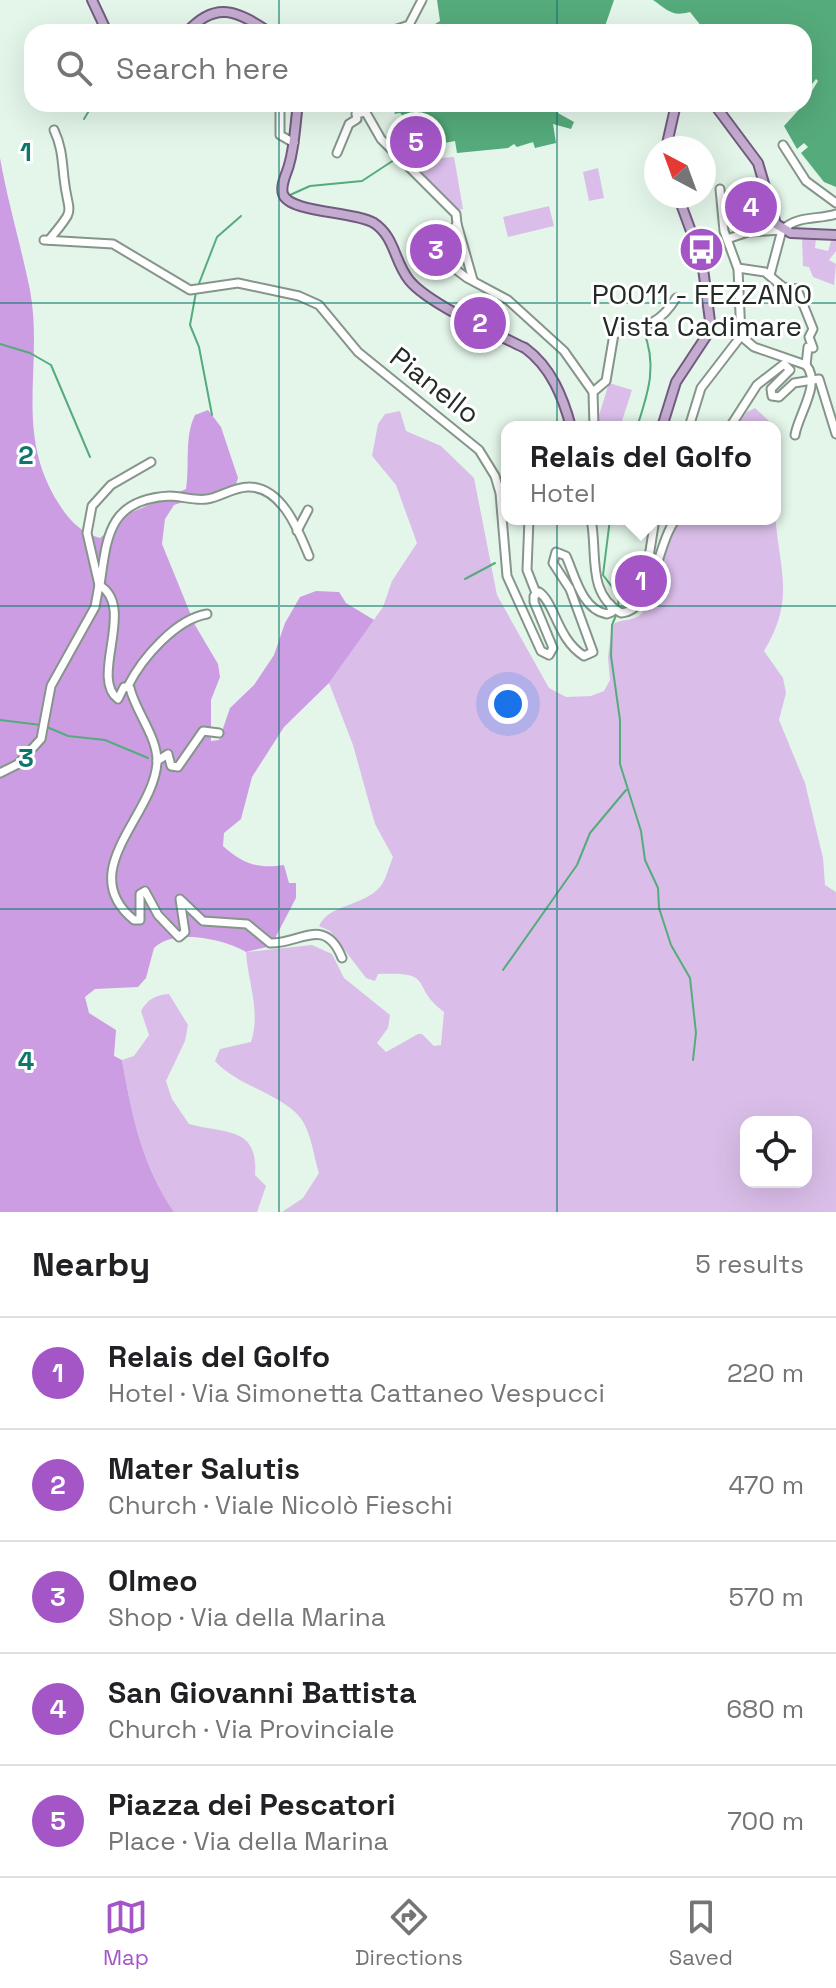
<!DOCTYPE html>
<html lang="en">
<head>
<meta charset="utf-8">
<style>
	body { margin:0; font-family:"Space Grotesk",sans-serif; background:#f6f6f6; color:#202124 }
	.controls { position:absolute; right:24px; bottom:24px; display:grid; overflow:hidden; border-radius:16px; box-shadow:0 8px 32px #0002 }
	.controls button { width:72px; height:72px; display:grid; place-items:center; padding:0; border:0; border-bottom:2px solid #e0e0e0; background:#fff; color:#202124; font:40px sans-serif }
	.compass { position:absolute; left:644px; top:136px; width:72px; height:72px; border-radius:50%; background:#fff; box-shadow:0 8px 32px #0002; rotate:319deg }
	.you { position:absolute; left:508px; top:704px; width:28px; height:28px; margin:-20px; border:6px solid #fff; border-radius:50%; background:#1a73e8; box-shadow:0 0 0 12px #1a73e833 }
	.badge { display:grid; place-items:center; width:52px; height:52px; border-radius:50%; background:#a456c7; color:#fff; font-size:26px; font-weight:700 }
	.pin { position:absolute; translate:-50% -50%; border:4px solid #fff; box-shadow:0 2px 8px #0006 }
	.popup { position:absolute; left:501px; top:421px; width:280px; height:104px; box-sizing:border-box; display:grid; place-content:center; border-radius:16px; background:#fff; filter:drop-shadow(0 2px 6px #0005); font-size:26px; white-space:nowrap; color:#757577 }
	.popup b { font-size:30px; color:#202124 }
	.popup::after { content:''; position:absolute; left:50%; top:100%; margin-left:-16px; border:16px solid transparent; border-top-color:#fff }
	.list { margin:0; padding:0; list-style:none }
	h2 { display:flex; justify-content:space-between; align-items:center; height:104px; margin:0; padding:0 32px; font-size:34px }
	h2 small { font-size:26px; font-weight:400; color:#757577 }
	.list li { display:grid; grid-template-columns:52px 1fr auto; gap:24px; align-items:center; box-sizing:border-box; height:112px; padding:0 32px; border-top:2px solid #e0e0e0 }
	.list b { display:block; font-size:30px; white-space:nowrap }
	.list p { margin:0; font-size:26px; white-space:nowrap; color:#757577 }
	.list em { font-size:26px; font-style:normal; color:#757577 }
	.icon { flex:none; width:44px; height:44px; fill:none; stroke:currentColor; stroke-width:2; stroke-linecap:round; stroke-linejoin:round }
	.map { position:relative; flex:none; width:836px; height:1212px; overflow:hidden }
	.search { position:absolute; background:#fff; box-shadow:0 8px 32px #0002; left:24px; right:24px; top:24px; height:88px; display:flex; align-items:center; gap:20px; box-sizing:border-box; padding:0 28px; border-radius:24px; color:#757577; font-size:30px }
	.sheet { height:664px; background:#fff }
	nav { display:flex; justify-content:space-around; align-items:center; box-sizing:border-box; height:112px; border-top:2px solid #e0e0e0; background:#fff; font-size:22px; color:#757577 }
	nav a { display:grid; justify-items:center; gap:4px }
	nav .on { color:#a456c7 }
	.map>svg:first-child { display:block }
	.green { fill:#dabee9; fill-rule:evenodd }
	.forest { fill:#cc9de3 }
	.water { fill:#55ab7b }
	.lines { fill:none; stroke-linecap:round; stroke-linejoin:round }
	.stream { stroke:#55ab7b; stroke-width:2 }
	.minor-casing { stroke:#85958a; stroke-width:11 }
	.major-casing { stroke:#735b80; stroke-width:12 }
	.minor { stroke:#fff; stroke-width:7 }
	.major { stroke:#c4acd0; stroke-width:8 }
	.grid { fill:none; stroke:#0f766e; stroke-width:2; stroke-opacity:0.55 }
	.labels { text-anchor:middle; stroke-width:6; stroke-linejoin:round; paint-order:stroke }
	.poi-label { font-size:28px; fill:#242a26; stroke:#fff }
	.street-label { font-size:28px; fill:#242a26; stroke:#fff }
	.grid-label { font-size:26px; text-anchor:middle; font-weight:bold; fill:#0f766e; stroke:#fff; stroke-width:6; stroke-linejoin:round; paint-order:stroke }
</style>
</head>
<body>
<div class="map">
<svg width="836" height="1212" viewBox="0 0 836 1212">
	<rect width="100%" height="100%" fill="#e4f6ea"/>
	<g class="green">
		<path d="M454 157 463 209 457 210 419 170 425 159Z"/>
		<path d="M598 168 604 198 589 201 583 172Z"/>
		<path d="M549 206 554 226 508 237 503 217Z"/>
		<path d="M802 237 816 238 815 248 828 251 832 238 836 240V251L829 260 836 264 834 285 813 277 809 267 803 266Z"/>
		<path d="M609 383 632 390 620 427 596 425Z"/>
		<path d="M755 408 769 421V427H735L747 412Z"/>
		<path d="M400 411 406 431 441 446 474 478 497 595 549 688 566 697 591 696 604 691 610 680 608 657 612 625C621 618 633 622 641 614 656 599 662 544 680 519H775V513C779 571 796 598 764 651L783 678 786 693 779 720 805 783 823 858 825 885 836 892V1212H282L303 1198 319 1173C313 1154 311 1127 296 1113 272 1091 237 1085 215 1061L220 1049 251 1042C261 1012 248 983 246 952L312 945 332 954 344 978 390 1015 388 1028 377 1043 386 1052 418 1034H422L434 1046 441 1045 444 1012C408 985 438 972 378 974L375 981 366 978 330 931 319 926C329 904 364 906 380 887 386 880 389 866 393 857L375 824 353 745 329 683 383 607 392 581 417 543 396 485 372 456 378 424 385 414ZM746 1122H806V1182H746Z"/>
		<path d="M169 994 188 1025 185 1041 166 1081 172 1099 189 1124C225 1134 259 1126 255 1175L266 1186 257 1212H174C142 1165 132 1116 122 1060L134 1056 149 1035 141 1011C148 999 155 995 169 994Z"/>
	</g>
	<path class="forest" d="M0 158C8 203 21 246 30 290 44 367 13 432 59 504 69 520 81 533 100 538L130 513 186 489C190 465 184 437 195 415L208 410 221 427 238 478 236 484 174 505 165 519 162 544 195 625 218 664 220 677 211 700V741L219 740 230 708 254 685 274 655 285 623 300 597 316 591 339 592 346 603 374 620 329 683 284 727 252 777 241 819 224 833 223 846C243 864 258 869 284 865L289 883H296V898L271 946 246 952C224 939 174 928 154 948L146 978 138 987 95 989 85 997 89 1013 116 1030 114 1056 122 1060C132 1116 142 1165 174 1212H0Z"/>
	<g class="water">
		<path d="M437 0H614L603 32H422L440 21Z"/>
		<path d="M653 0H836V187L824 182 801 153 808 147 804 143 797 149 784 126 804 104 818 81 816 79 804 94V32H706L690 12C671 17 668 10 653 0Z"/>
		<path d="M399 104H561L558 113 574 122 571 129 553 124 556 143 535 148 533 142 517 147 514 144 508 148 457 153 455 141 444 143V150L440 151 439 144 423 134 431 125 428 122 419 131 400 113 394 114Z"/>
	</g>
	<g class="lines">
		<g class="stream">
			<path d="M84 119 93 104"/>
			<path d="M290 195 310 186 362 181 394 160"/>
			<path d="M198 286 217 237 241 216"/>
			<path d="M196 292 190 325 199 347 212 415"/>
			<path d="M0 344 30 353 51 365 90 457"/>
			<path d="M637 427C648 393 658 365 643 330"/>
			<path d="M610 519 603 575 619 596 618 607"/>
			<path d="M465 579 495 563"/>
			<path d="M617 613 612 625 611 656 620 720V764L641 831 645 860 658 888 659 908 671 945 690 978 696 1033 693 1060"/>
			<path d="M0 720 41 725"/>
			<path d="M47 727 68 736 105 740 148 758"/>
			<path d="M503 970 577 865 590 833 626 790"/>
		</g>
		<defs>
			<g id="minor">
				<path d="M224 32H234"/>
				<path d="M388 32 409 25 422 0"/>
				<path d="M280 104V135L294 143"/>
				<path d="M361 104 381 139 456 214 457 224 443 246 446 262 467 278 508 300 564 351 593 392 594 427"/>
				<path d="M783 145 806 181 836 203"/>
				<path d="M337 153 349 124 357 119 356 114 365 112"/>
				<path d="M457 224 473 280"/>
				<path d="M782 230C798 215 817 220 836 214"/>
				<path d="M730 238 748 232 782 230"/>
				<path d="M44 240 113 244 190 290 238 283 299 296 319 305 358 352 479 450 495 476 500 493 507 576 541 651 549 655 553 648 534 602V596L539 592C555 603 557 639 584 656L593 652 570 589 553 563 556 552 566 556C575 576 582 610 607 614L612 612 610 604"/>
				<path d="M49 240C78 205 68 217 64 178 62 160 62 147 54 130"/>
				<path d="M738 268 765 272 783 287 797 289 813 329 809 337 813 348 808 347 806 365"/>
				<path d="M770 275 782 230"/>
				<path d="M741 336 754 347 806 365"/>
				<path d="M593 392 606 381 614 334C643 327 660 325 676 298"/>
				<path d="M689 427 701 388 741 336 738 269 724 231 720 189"/>
				<path d="M730 427 757 385 784 364 790 370 771 389 772 396 779 397 794 383 819 379 836 434"/>
				<path d="M795 435C798 415 822 383 806 365"/>
				<path d="M529 519 527 570 536 593"/>
				<path d="M591 519C598 553 586 593 621 613 655 610 656 544 676 519"/>
				<path d="M297 531 308 510"/>
				<path d="M653 572 648 563 655 519"/>
				<path d="M99 585C137 606 89 678 118 699L124 687 130 688C136 713 158 737 157 763 153 817 74 871 134 920H140V894L145 891 158 915 179 937 185 932 180 899 203 921 247 924 270 943C300 944 325 915 342 958"/>
				<path d="M100 585C107 537 108 499 170 496 182 496 194 501 207 499 220 497 234 487 248 487 281 486 298 529 309 556"/>
				<path d="M128 686C142 658 176 619 207 614"/>
				<path d="M157 761 168 754 171 766 178 767 203 731 219 733"/>
				<path d="M0 773 18 764 41 739 51 686 95 607 99 585 87 533 92 506 111 485 151 462"/>
			</g>
			<g id="major">
				<path d="M92 0 107 32"/>
				<path d="M187 32C216 0 237 11 269 32"/>
				<path d="M298 104C295 124 295 145 289 165 287 173 280 185 283 194 289 213 354 211 374 223 395 237 394 261 409 280 427 303 496 334 525 348 551 367 563 397 571 427"/>
				<path d="M714 104 758 163 776 224 791 233 836 235"/>
				<path d="M666 148 676 104"/>
				<path d="M662 427 676 382 707 335 710 321 702 261 678 196"/>
			</g>
		</defs>
		<use href="#minor" class="minor-casing"/>
		<use href="#major" class="major-casing"/>
		<use href="#minor" class="minor"/>
		<use href="#major" class="major"/>
	</g>
	<path class="grid" d="M279 0V32M557 0V32M279 104V1212M557 104V1212M0 303H836M0 606H836M0 909H836"/>
	<defs>
		<symbol id="bus-disc" viewBox="-11 -11 22 22"><circle r="9.5" fill="#a456c7" stroke="#fff"/><path d="M-5-6H5V4H4V6H2V4H-2V6H-4V4H-5ZM-3.5-4V0h7V-4ZM-3.5 1.2v1.5H-2V1.2ZM2 1.2v1.5H3.5V1.2Z" fill="#fff"/></symbol>
	</defs>
	<g fill-rule="evenodd">
		<use href="#bus-disc" x="676" y="224" width="51" height="51"/>
	</g>
	<g class="labels">
		<g class="poi-label">
			<text x="702" y="304">PO011 - FEZZANO<tspan x="702" dy="32">Vista Cadimare</tspan></text>
		</g>
		<g class="street-label">
			<text transform="translate(435 385) rotate(38)" y="10">Pianello</text>
		</g>
	</g>
	<g class="grid-label">
		<text x="26" y="161">1</text>
		<text x="26" y="464">2</text>
		<text x="26" y="767">3</text>
		<text x="26" y="1070">4</text>
	</g>
</svg>
<div class="controls">
<button><svg class="icon" aria-label="locate" viewBox="0 0 24 24"><circle cx="12" cy="12" r="6"/><path d="M12 2v4M12 18v4M2 12h4M18 12h4"/></svg></button>
</div>
<svg class="compass" viewBox="-18 -18 36 36"><path d="M0-13l5 13h-10z" fill="#e53935"/><path d="M0 13l5-13h-10z" fill="#757577"/></svg>
<div class="you"></div>
<div class="pin badge" style="left:641px;top:581px">1</div>
<div class="popup"><b>Relais del Golfo</b>Hotel</div>
<div class="pin badge" style="left:480px;top:323px">2</div>
<div class="pin badge" style="left:436px;top:250px">3</div>
<div class="pin badge" style="left:751px;top:207px">4</div>
<div class="pin badge" style="left:416px;top:142px">5</div>
<div class="search"><svg class="icon" aria-label="search" viewBox="0 0 24 24"><circle cx="10" cy="10" r="6"/><path d="M15 15l6 6"/></svg>Search here</div>
</div>
<section class="sheet">
<h2>Nearby<small>5 results</small></h2>
<ul class="list">
<li><span class="badge">1</span><div><b>Relais del Golfo</b><p>Hotel · Via Simonetta Cattaneo Vespucci</p></div><em>220 m</em></li>
<li><span class="badge">2</span><div><b>Mater Salutis</b><p>Church · Viale Nicolò Fieschi</p></div><em>470 m</em></li>
<li><span class="badge">3</span><div><b>Olmeo</b><p>Shop · Via della Marina</p></div><em>570 m</em></li>
<li><span class="badge">4</span><div><b>San Giovanni Battista</b><p>Church · Via Provinciale</p></div><em>680 m</em></li>
<li><span class="badge">5</span><div><b>Piazza dei Pescatori</b><p>Place · Via della Marina</p></div><em>700 m</em></li>
</ul>
</section>
<nav>
<a class="on"><svg class="icon" aria-label="map" viewBox="0 0 24 24"><path d="M3 6l6-2 6 2 6-2v14l-6 2-6-2-6 2zM9 4v14M15 6v14"/></svg>Map</a>
<a><svg class="icon" aria-label="directions" viewBox="0 0 24 24"><path d="M12 3l9 9-9 9-9-9zM9 14v-3h6M13 9l2 2-2 2"/></svg>Directions</a>
<a><svg class="icon" aria-label="saved" viewBox="0 0 24 24"><path d="M7 4h10v16l-5-4-5 4z"/></svg>Saved</a>
</nav>
</body>
</html>
